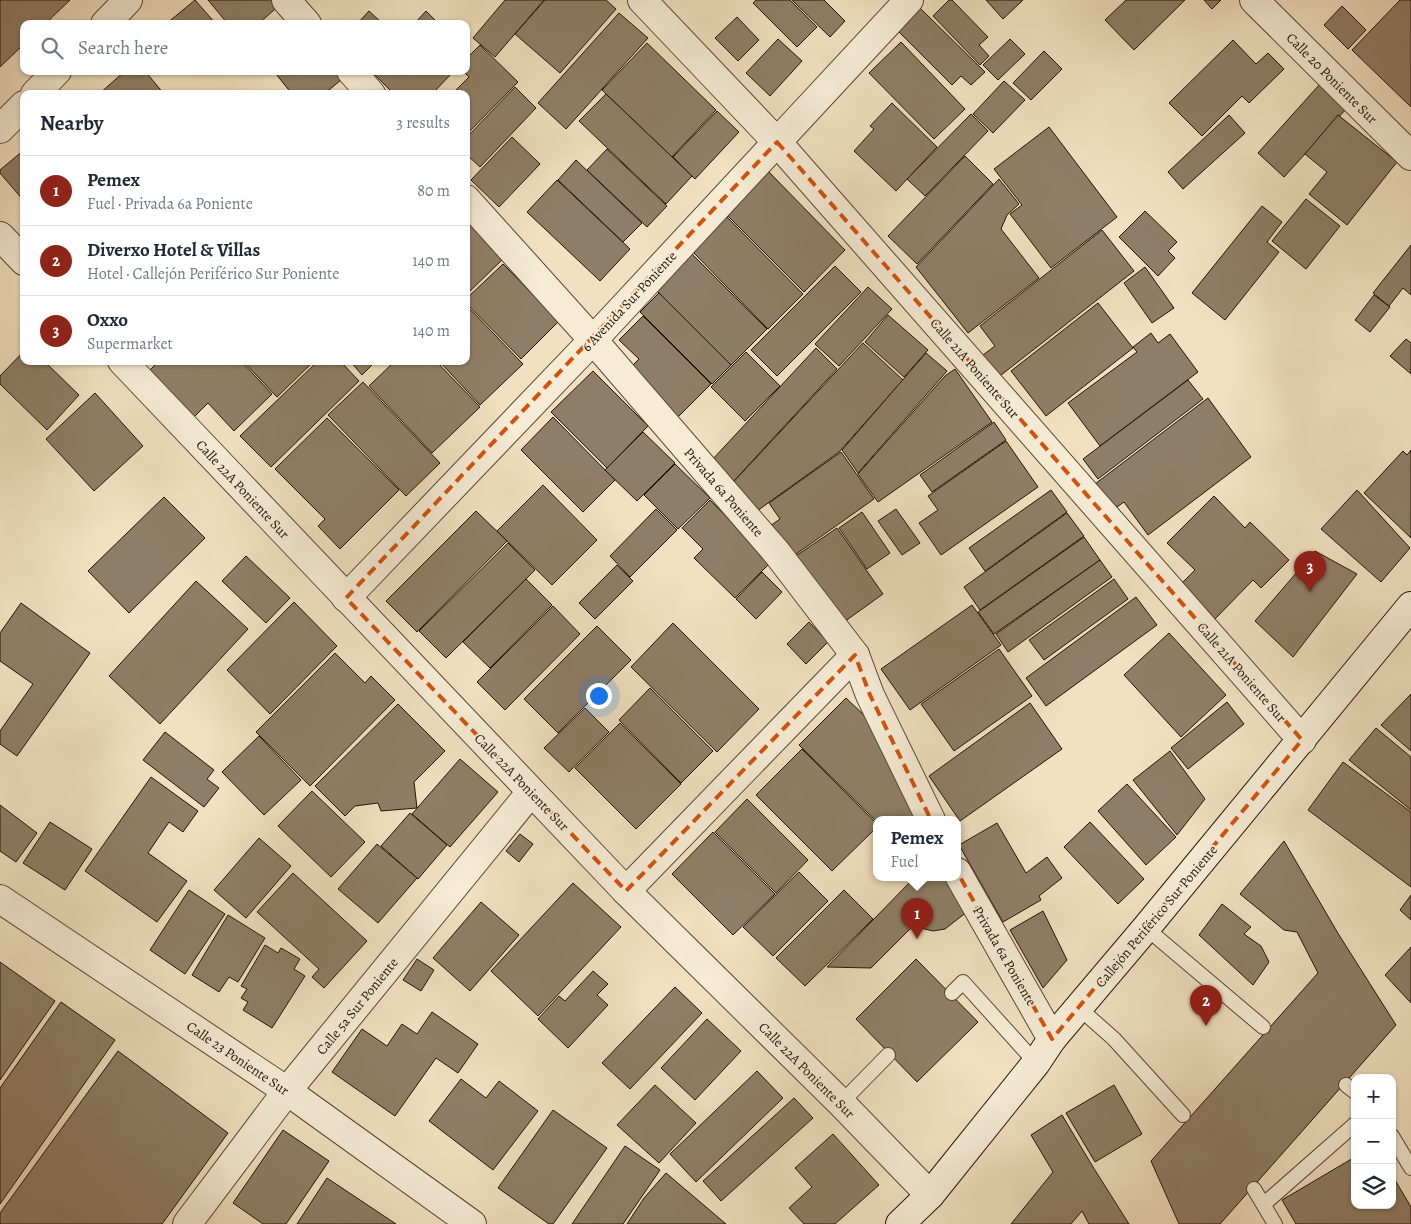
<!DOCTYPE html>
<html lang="en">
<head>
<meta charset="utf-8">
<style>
	body { margin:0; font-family:Alegreya,serif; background:#f2f2f3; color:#1f2937 }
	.controls { position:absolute; right:15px; bottom:15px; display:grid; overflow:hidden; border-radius:10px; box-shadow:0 1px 4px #0004 }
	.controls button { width:45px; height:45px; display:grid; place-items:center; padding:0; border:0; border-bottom:1px solid #e0e1e3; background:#fff; color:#1f2937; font:25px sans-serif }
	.you { position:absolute; left:598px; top:695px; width:18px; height:18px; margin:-12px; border:4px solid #fff; border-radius:50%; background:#1a73e8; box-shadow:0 0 0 8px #1a73e833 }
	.badge { display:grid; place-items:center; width:32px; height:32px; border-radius:50%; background:#8f2418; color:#fff; font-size:16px; font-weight:700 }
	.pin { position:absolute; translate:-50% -41px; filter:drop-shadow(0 1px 2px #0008) }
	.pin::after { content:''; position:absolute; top:26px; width:18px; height:15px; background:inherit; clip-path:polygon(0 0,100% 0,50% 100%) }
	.popup { position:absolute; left:873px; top:816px; width:88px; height:65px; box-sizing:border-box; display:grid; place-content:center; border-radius:10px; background:#fff; filter:drop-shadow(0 1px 4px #0005); font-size:16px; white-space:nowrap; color:#747a83 }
	.popup b { font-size:19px; color:#1f2937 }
	.popup::after { content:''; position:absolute; left:50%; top:100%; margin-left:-10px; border:10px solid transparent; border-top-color:#fff }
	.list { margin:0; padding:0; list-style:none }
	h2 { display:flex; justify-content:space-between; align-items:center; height:65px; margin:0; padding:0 20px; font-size:21px }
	h2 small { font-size:16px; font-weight:400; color:#747a83 }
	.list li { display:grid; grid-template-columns:32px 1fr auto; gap:15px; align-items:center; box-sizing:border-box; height:70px; padding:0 20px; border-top:1px solid #e0e1e3 }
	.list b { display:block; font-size:19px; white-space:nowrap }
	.list p { margin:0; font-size:16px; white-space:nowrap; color:#747a83 }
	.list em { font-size:16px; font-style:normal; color:#747a83 }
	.icon { flex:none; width:28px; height:28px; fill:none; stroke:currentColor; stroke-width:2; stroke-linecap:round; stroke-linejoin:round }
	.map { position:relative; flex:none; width:1411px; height:1224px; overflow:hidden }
	.search { position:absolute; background:#fff; box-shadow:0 1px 4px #0004; left:20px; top:20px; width:450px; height:55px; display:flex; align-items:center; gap:12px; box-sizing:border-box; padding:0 18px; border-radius:10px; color:#747a83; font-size:19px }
	.panel { position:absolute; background:#fff; box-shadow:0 1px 4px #0004; left:20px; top:90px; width:450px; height:275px; border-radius:10px }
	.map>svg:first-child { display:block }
	.building { fill:#8f7e67; stroke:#241307 }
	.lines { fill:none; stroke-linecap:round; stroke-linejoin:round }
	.service-casing { stroke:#574635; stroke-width:16 }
	.minor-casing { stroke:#574635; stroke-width:30 }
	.secondary-casing { stroke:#241307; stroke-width:30 }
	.service { stroke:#f6ecd6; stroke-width:14 }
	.minor { stroke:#f6ecd6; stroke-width:28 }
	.secondary { stroke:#f6ecd6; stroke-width:28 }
	.marked { fill:none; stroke:#d4520c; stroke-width:4; stroke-dasharray:10 6; stroke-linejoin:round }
	.labels { text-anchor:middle; stroke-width:4; stroke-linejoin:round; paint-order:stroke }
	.street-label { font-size:14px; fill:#241307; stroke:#f6ecd6 }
</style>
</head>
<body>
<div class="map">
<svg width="1411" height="1224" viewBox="0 0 1411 1224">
	<rect width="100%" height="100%" fill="#f1e1c0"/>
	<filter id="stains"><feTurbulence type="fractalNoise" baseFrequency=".004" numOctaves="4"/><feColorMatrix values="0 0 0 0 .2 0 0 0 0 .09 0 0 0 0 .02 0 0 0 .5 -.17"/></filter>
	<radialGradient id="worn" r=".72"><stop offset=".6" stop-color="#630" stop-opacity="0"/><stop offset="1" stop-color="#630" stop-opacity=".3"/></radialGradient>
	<g class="building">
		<path d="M0 0H70L45 24H24V44L0 67Z"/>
		<path d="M195 0 216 24H166Z"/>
		<path d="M208 0H279L282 3 258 24H228Z"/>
		<path d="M505 0H544L495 57 473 38Z"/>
		<path d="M545 0H606L616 9 560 73 515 34Z"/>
		<path d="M756 0H790L817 27 797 47 753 3Z"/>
		<path d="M792 0H824L845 21 830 37Z"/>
		<path d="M949 0H952L988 37 979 45 989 56 980 65 933 16Z"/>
		<path d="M986 0H1023L1003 19Z"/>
		<path d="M1126 0H1185L1134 50 1105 20Z"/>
		<path d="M1204 0H1221L1212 9Z"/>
		<path d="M1400 0H1411V107L1352 50Z"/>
		<path d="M1342 6 1366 30 1348 49 1324 25Z"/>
		<path d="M920 8 985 72 971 85 961 76 952 85 898 31Z"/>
		<path d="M369 11 383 24H357Z"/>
		<path d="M426 11 439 24H414Z"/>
		<path d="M619 13 648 38 566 129 538 103Z"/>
		<path d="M737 17 759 40 738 61 715 38Z"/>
		<path d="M778 39 802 61 770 96 746 73Z"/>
		<path d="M1010 39 1025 54 998 80 983 65Z"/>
		<path d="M1233 40 1256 64 1268 53 1284 69 1249 103 1242 96 1202 136 1169 103Z"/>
		<path d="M901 42 965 109 934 139 869 73Z"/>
		<path d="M647 43 716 110 672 157 602 90Z"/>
		<path d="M480 45 518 82 466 135V94H452L469 77 463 71H466V59Z"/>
		<path d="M1044 51 1062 69 1031 100 1013 83Z"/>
		<path d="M125 71H145L164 94H99Z"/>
		<path d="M280 71H334L341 80 324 94H292L276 74Z"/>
		<path d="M371 71H454L432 94H394Z"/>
		<path d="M1004 81 1025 100 993 133 973 114Z"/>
		<path d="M1320 84 1347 108 1284 177 1258 153Z"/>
		<path d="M515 87 536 108 480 167 466 154V138Z"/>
		<path d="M606 94 692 176 666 204 579 121Z"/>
		<path d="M892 103 937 147 896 191 854 151 874 129 870 126Z"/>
		<path d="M717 111 739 132 695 179 673 157Z"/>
		<path d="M971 114 988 131 925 196 907 179Z"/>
		<path d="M1229 115 1245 133 1183 189 1168 172Z"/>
		<path d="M1338 115 1397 162 1347 225 1309 194 1327 172 1305 154Z"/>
		<path d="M1049 127 1117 217 1051 268 1010 214 1022 205 994 169Z"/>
		<path d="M512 137 540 164 499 207 471 180Z"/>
		<path d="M607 149 667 206 647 227 587 170Z"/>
		<path d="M24 150V201L0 173V170Z"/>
		<path d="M965 156 993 184 917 264 888 236Z"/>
		<path d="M576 160 642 223 623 242 558 180Z"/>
		<path d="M769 172 845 250 804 292 726 214Z"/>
		<path d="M999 179 1019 204 1007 215 1001 229 1039 278 968 333 916 267Z"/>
		<path d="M557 180 630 249 600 281 527 212Z"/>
		<path d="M1306 199 1340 226 1306 269 1272 241Z"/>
		<path d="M1262 206 1282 222 1267 242 1279 252 1225 320 1192 293Z"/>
		<path d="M1145 211 1177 242 1168 251 1175 258 1158 276 1119 237Z"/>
		<path d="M726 216 803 294 768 329 692 251Z"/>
		<path d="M466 218 505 257 466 295Z"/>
		<path d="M1102 230 1134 271 996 379 979 358 995 346 980 326Z"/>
		<path d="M1411 245V295L1403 288 1389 306 1373 293Z"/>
		<path d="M692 254 767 329 731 365 656 290Z"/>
		<path d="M503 264 559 321 521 359 466 303V299Z"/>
		<path d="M835 266 861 292 777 376 751 350Z"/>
		<path d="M1145 267 1174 308 1152 323 1124 283Z"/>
		<path d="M868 287 892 309 839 366 815 344Z"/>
		<path d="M659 293 731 365 712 384 640 312Z"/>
		<path d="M1374 295 1390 307 1370 332 1355 320Z"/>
		<path d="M1098 303 1133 348 1046 416 1011 371Z"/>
		<path d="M466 305 523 364 480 405 439 361H466Z"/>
		<path d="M888 315 928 350 904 377 865 342Z"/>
		<path d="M643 316 711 384 675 420 627 371 639 359 619 340Z"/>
		<path d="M1151 333 1158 343 1170 334 1198 372 1100 446 1068 403 1137 352 1133 347Z"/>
		<path d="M1406 339 1411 343V374L1390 356Z"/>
		<path d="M863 343 903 380 839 452 757 511 723 493Z"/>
		<path d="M816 348 837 369 734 481 712 460Z"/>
		<path d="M24 351V361H44L79 395 47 430 0 384V376Z"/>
		<path d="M746 352 780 386 745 421 711 387Z"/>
		<path d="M926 353 947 371 858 473 842 450Z"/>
		<path d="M159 361H241L272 394 234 431 208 403 194 417 149 371Z"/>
		<path d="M243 361H314L277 397Z"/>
		<path d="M318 361H340L359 381 271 467 240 436Z"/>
		<path d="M350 361H376L362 375Z"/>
		<path d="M395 361H436L480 407 432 453 369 386Z"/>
		<path d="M955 369 992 422 878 502 858 474 945 376Z"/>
		<path d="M593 371 648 426 607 468 551 412Z"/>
		<path d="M1188 380 1203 399 1098 479 1083 459Z"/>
		<path d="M363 382 440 463 406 496 328 415Z"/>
		<path d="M95 393 143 446 94 491 46 439Z"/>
		<path d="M1208 398 1251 457 1148 535 1124 502 1114 509 1095 484Z"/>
		<path d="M553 417 615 480 583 512 521 450Z"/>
		<path d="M327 418 399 490 340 549 318 526 325 519 275 469Z"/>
		<path d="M994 422 1006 440 932 492 920 475Z"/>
		<path d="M643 432 675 463 637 501 605 470Z"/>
		<path d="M1006 441 1038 487 941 555 919 523 938 510 928 496Z"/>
		<path d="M1411 450V538L1364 493 1403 451 1407 455Z"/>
		<path d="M841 452 874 499 792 557 770 526 780 519 769 503Z"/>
		<path d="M675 464 710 498 678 529 644 495Z"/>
		<path d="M543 485 597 540 552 585 497 531Z"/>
		<path d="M1051 490 1067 512 985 571 969 548Z"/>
		<path d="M1357 490 1410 548 1381 582 1321 529Z"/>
		<path d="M1214 496 1245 528 1250 522 1289 560 1261 588 1253 580 1214 620 1179 586 1195 570 1167 543Z"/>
		<path d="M164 497 205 538 129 613 88 571Z"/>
		<path d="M710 500 771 562 735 598 694 558 703 549 682 528Z"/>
		<path d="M656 509 677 530 630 577 610 556Z"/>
		<path d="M896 509 920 543 902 555 878 521Z"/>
		<path d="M476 511 507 541 417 632 386 601Z"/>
		<path d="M862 512 890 553 867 569 839 528Z"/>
		<path d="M1067 513 1084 536 980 610 964 587Z"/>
		<path d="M837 528 883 594 837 627 790 560Z"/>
		<path d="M1084 537 1100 560 994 634 978 612Z"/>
		<path d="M508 543 535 570 446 658 419 631Z"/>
		<path d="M1315 551 1357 574 1293 657 1255 621Z"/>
		<path d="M246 556 290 598 266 623 222 581Z"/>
		<path d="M1100 560 1112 577 1008 652 996 634Z"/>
		<path d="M617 565 633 581 595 619 579 603Z"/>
		<path d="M762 572 782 592 756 619 736 599Z"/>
		<path d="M526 579 552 605 490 668 463 642Z"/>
		<path d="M1114 579 1128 599 1044 660 1029 640Z"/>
		<path d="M196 581 248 629 160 724 109 676Z"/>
		<path d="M1136 597 1157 625 1046 706 1026 678Z"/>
		<path d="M294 602 337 646 270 714 227 670Z"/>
		<path d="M21 603 90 653 17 756 0 744V731L33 684 0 661V633Z"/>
		<path d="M972 605 1001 645 910 710 881 669Z"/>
		<path d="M553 606 580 634 505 710 477 682Z"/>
		<path d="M809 622 828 642 806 664 787 644Z"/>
		<path d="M673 623 759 709 717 752 631 667Z"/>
		<path d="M597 626 631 660 558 733 524 699Z"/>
		<path d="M1169 633 1226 695 1181 737 1124 675Z"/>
		<path d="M999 649 1032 696 954 751 921 704Z"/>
		<path d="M335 653 365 683 371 676 395 700 310 786 256 732Z"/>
		<path d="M650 688 713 751 681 783 619 720Z"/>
		<path d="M1411 694V751L1381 725Z"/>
		<path d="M846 698 867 718 922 820H877V822L799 745Z"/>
		<path d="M1227 702 1244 724 1188 769 1171 748Z"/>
		<path d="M1030 703 1062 749 960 821 929 776Z"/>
		<path d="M398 704 445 751 414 782 417 808 381 811 378 803 355 806 345 816 315 786Z"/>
		<path d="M585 708 609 732 569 772 544 748Z"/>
		<path d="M620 723 681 784 636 829 575 768Z"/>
		<path d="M1376 728 1411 757V810L1349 760Z"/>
		<path d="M165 732 214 770 207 779 219 788 204 807 143 760Z"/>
		<path d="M259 736 301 780 264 815 222 772Z"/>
		<path d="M802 749 877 824V827L832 871 756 795Z"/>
		<path d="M1170 751 1205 799 1177 835 1133 780Z"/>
		<path d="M460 759 498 792 450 847 412 814Z"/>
		<path d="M1343 762 1411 812V887L1308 810Z"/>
		<path d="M151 777 198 811 183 832 169 822 148 853 187 881 157 922 85 871Z"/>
		<path d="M1127 784 1176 837 1146 865 1098 811Z"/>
		<path d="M312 791 365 842 331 877 278 826Z"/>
		<path d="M747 799 808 860 776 893 715 832Z"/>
		<path d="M0 805 37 833 16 862 0 851Z"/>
		<path d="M410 813 447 845 418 879 381 846Z"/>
		<path d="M50 822 92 849 65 890 23 863Z"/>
		<path d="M1090 822 1144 879 1118 904 1064 847Z"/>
		<path d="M997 823 1026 873 1047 857 1062 878 1039 896 1041 900 1003 922 959 845Z"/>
		<path d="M713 832 775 894 733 935 672 874Z"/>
		<path d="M520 834 533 844 519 862 506 851Z"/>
		<path d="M259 838 291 866 246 918 214 890Z"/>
		<path d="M1284 841 1339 935 1396 1025 1220 1224H1179L1151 1161 1318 973 1297 932 1284 930 1240 894Z"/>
		<path d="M377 844 417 878 378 923 338 889Z"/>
		<path d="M799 872 828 901 773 956 743 927Z"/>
		<path d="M293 873 367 941 324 988 312 977 319 969 257 912Z"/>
		<path d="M914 878H954L972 908 945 929 933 931 913 926 871 968 827 967Z"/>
		<path d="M573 883 621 927 538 1016 491 971Z"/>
		<path d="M189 890 225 914 185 974 150 950Z"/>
		<path d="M844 890 873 919 805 986 776 958Z"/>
		<path d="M1411 895V920L1400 910Z"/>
		<path d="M481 902 519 935 470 991 433 958Z"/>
		<path d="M1222 904 1251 927 1244 934 1261 946 1269 962 1253 985 1199 935Z"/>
		<path d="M1043 911 1067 960 1043 988 1010 930Z"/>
		<path d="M228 915 265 938 238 982 229 977 219 992 192 975Z"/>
		<path d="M265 945 278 953 281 948 300 959 294 969 305 976 272 1028 243 1010 248 1002 241 998 247 989 241 986Z"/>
		<path d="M1411 947V1003L1385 975Z"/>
		<path d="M417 959 434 970 421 991 403 980Z"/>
		<path d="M916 959 978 1022 917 1082 856 1019Z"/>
		<path d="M0 962 55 1001 0 1080Z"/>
		<path d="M593 971 608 984 597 995 608 1005 568 1048 538 1019 559 996 565 1001Z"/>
		<path d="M675 987 702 1013 630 1089 602 1063Z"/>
		<path d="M61 1002 115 1040 0 1204V1088Z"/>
		<path d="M432 1012 478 1044 458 1073 436 1058 395 1116 332 1072 362 1029 387 1046 402 1024 417 1034Z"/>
		<path d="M707 1019 741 1051 695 1100 661 1068Z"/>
		<path d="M118 1051 228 1133 162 1224H0V1213Z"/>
		<path d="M757 1071 783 1098 696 1182 670 1154Z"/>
		<path d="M461 1079 486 1098 499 1081 538 1111 493 1170 429 1121Z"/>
		<path d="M655 1085 696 1123 659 1163 617 1125Z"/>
		<path d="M1114 1085 1142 1134 1095 1162 1066 1113Z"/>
		<path d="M794 1098 813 1118 721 1201 703 1181Z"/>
		<path d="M553 1110 607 1148 553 1224H549L498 1188Z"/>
		<path d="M1062 1115 1093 1167 1129 1224H1089L1082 1211 1071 1224H1011L1053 1172 1031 1135Z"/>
		<path d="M283 1130 329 1161 286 1224H263L233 1203Z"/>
		<path d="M833 1134 879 1185 835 1224H804L789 1208 812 1187 795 1168Z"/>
		<path d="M625 1146 660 1170 623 1224H572Z"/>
		<path d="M1355 1157V1205H1392V1175L1411 1207V1224H1296L1282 1200Z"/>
		<path d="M666 1173 726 1224H627L644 1198Z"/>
		<path d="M327 1178 396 1224H297Z"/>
	</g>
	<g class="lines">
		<defs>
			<g id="service">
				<path d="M1146 928 1263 1027"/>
				<path d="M952 993 963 982 1036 1063"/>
				<path d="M1079 1008 1114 1039 1183 1115"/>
				<path d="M1346 1085 1355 1092"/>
				<path d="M841 1103 888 1055"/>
				<path d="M1392 1136 1411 1168"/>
				<path d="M1254 1189 1275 1224"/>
				<path d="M1264 1204 1355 1124"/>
			</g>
			<g id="minor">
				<path d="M286 0 307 24"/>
				<path d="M642 0 777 142 1302 740"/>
				<path d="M1254 0 1411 156"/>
				<path d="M105 24 128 0"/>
				<path d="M351 71 371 94"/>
				<path d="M35 94 57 71"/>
				<path d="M0 129 24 105"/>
				<path d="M466 199 593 340 777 553 855 655 870 695 931 820"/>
				<path d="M0 236 24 261"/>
				<path d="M122 361 626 891 841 1103 930 1195"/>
				<path d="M346 598 593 340 909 0"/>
				<path d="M957 872 1052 1039"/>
				<path d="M626 891 855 655"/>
				<path d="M0 899 287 1091 472 1224"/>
				<path d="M187 1224 287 1091 531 792"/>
			</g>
			<path id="secondary" d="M900 1224 930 1195 1036 1063 1052 1039 1146 928 1411 606"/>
		</defs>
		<use href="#service" class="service-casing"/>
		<use href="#minor" class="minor-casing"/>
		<use href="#secondary" class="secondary-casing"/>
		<use href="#service" class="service"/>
		<use href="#minor" class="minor"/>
		<use href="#secondary" class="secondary"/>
	</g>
	<path class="marked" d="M777 142 1302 740 1052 1039 952 863 870 695 855 655 626 891 346 598Z"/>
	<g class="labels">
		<g class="street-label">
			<text transform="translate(1332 78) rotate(45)" y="5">Calle 20 Poniente Sur</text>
			<text transform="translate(629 301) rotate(-47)" y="5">6 Avenida Sur Poniente</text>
			<text transform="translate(975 368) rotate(49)" y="5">Calle 21A Poniente Sur</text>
			<text transform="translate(243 489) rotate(47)" y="5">Calle 22A Poniente Sur</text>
			<text transform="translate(724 492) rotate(49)" y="5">Privada 6a Poniente</text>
			<text transform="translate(1242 672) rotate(49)" y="5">Calle 21A Poniente Sur</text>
			<text transform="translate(522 782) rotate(46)" y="5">Calle 22A Poniente Sur</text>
			<text transform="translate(1156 916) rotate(-50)" y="5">Callejón Periférico Sur Poniente</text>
			<text transform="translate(1005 956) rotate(60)" y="5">Privada 6a Poniente</text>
			<text transform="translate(357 1006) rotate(-51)" y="5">Calle 5a Sur Poniente</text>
			<text transform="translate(238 1058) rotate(34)" y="5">Calle 23 Poniente Sur</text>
			<text transform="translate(807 1070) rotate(45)" y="5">Calle 22A Poniente Sur</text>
		</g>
	</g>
	<rect width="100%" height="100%" filter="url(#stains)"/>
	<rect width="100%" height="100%" fill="url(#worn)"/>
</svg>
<div class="controls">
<button>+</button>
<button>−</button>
<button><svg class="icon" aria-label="layers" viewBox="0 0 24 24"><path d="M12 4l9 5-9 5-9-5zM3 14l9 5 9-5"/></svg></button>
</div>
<div class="you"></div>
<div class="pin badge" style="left:917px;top:939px">1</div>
<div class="popup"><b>Pemex</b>Fuel</div>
<div class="pin badge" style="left:1206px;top:1026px">2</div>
<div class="pin badge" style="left:1310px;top:592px">3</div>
<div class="search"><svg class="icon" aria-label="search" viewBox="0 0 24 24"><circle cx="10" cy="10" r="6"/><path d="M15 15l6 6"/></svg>Search here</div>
<section class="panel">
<h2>Nearby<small>3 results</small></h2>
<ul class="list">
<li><span class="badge">1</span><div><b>Pemex</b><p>Fuel · Privada 6a Poniente</p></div><em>80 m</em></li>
<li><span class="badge">2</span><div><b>Diverxo Hotel &amp; Villas</b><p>Hotel · Callejón Periférico Sur Poniente</p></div><em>140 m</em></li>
<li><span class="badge">3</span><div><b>Oxxo</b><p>Supermarket</p></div><em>140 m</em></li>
</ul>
</section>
</div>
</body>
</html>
